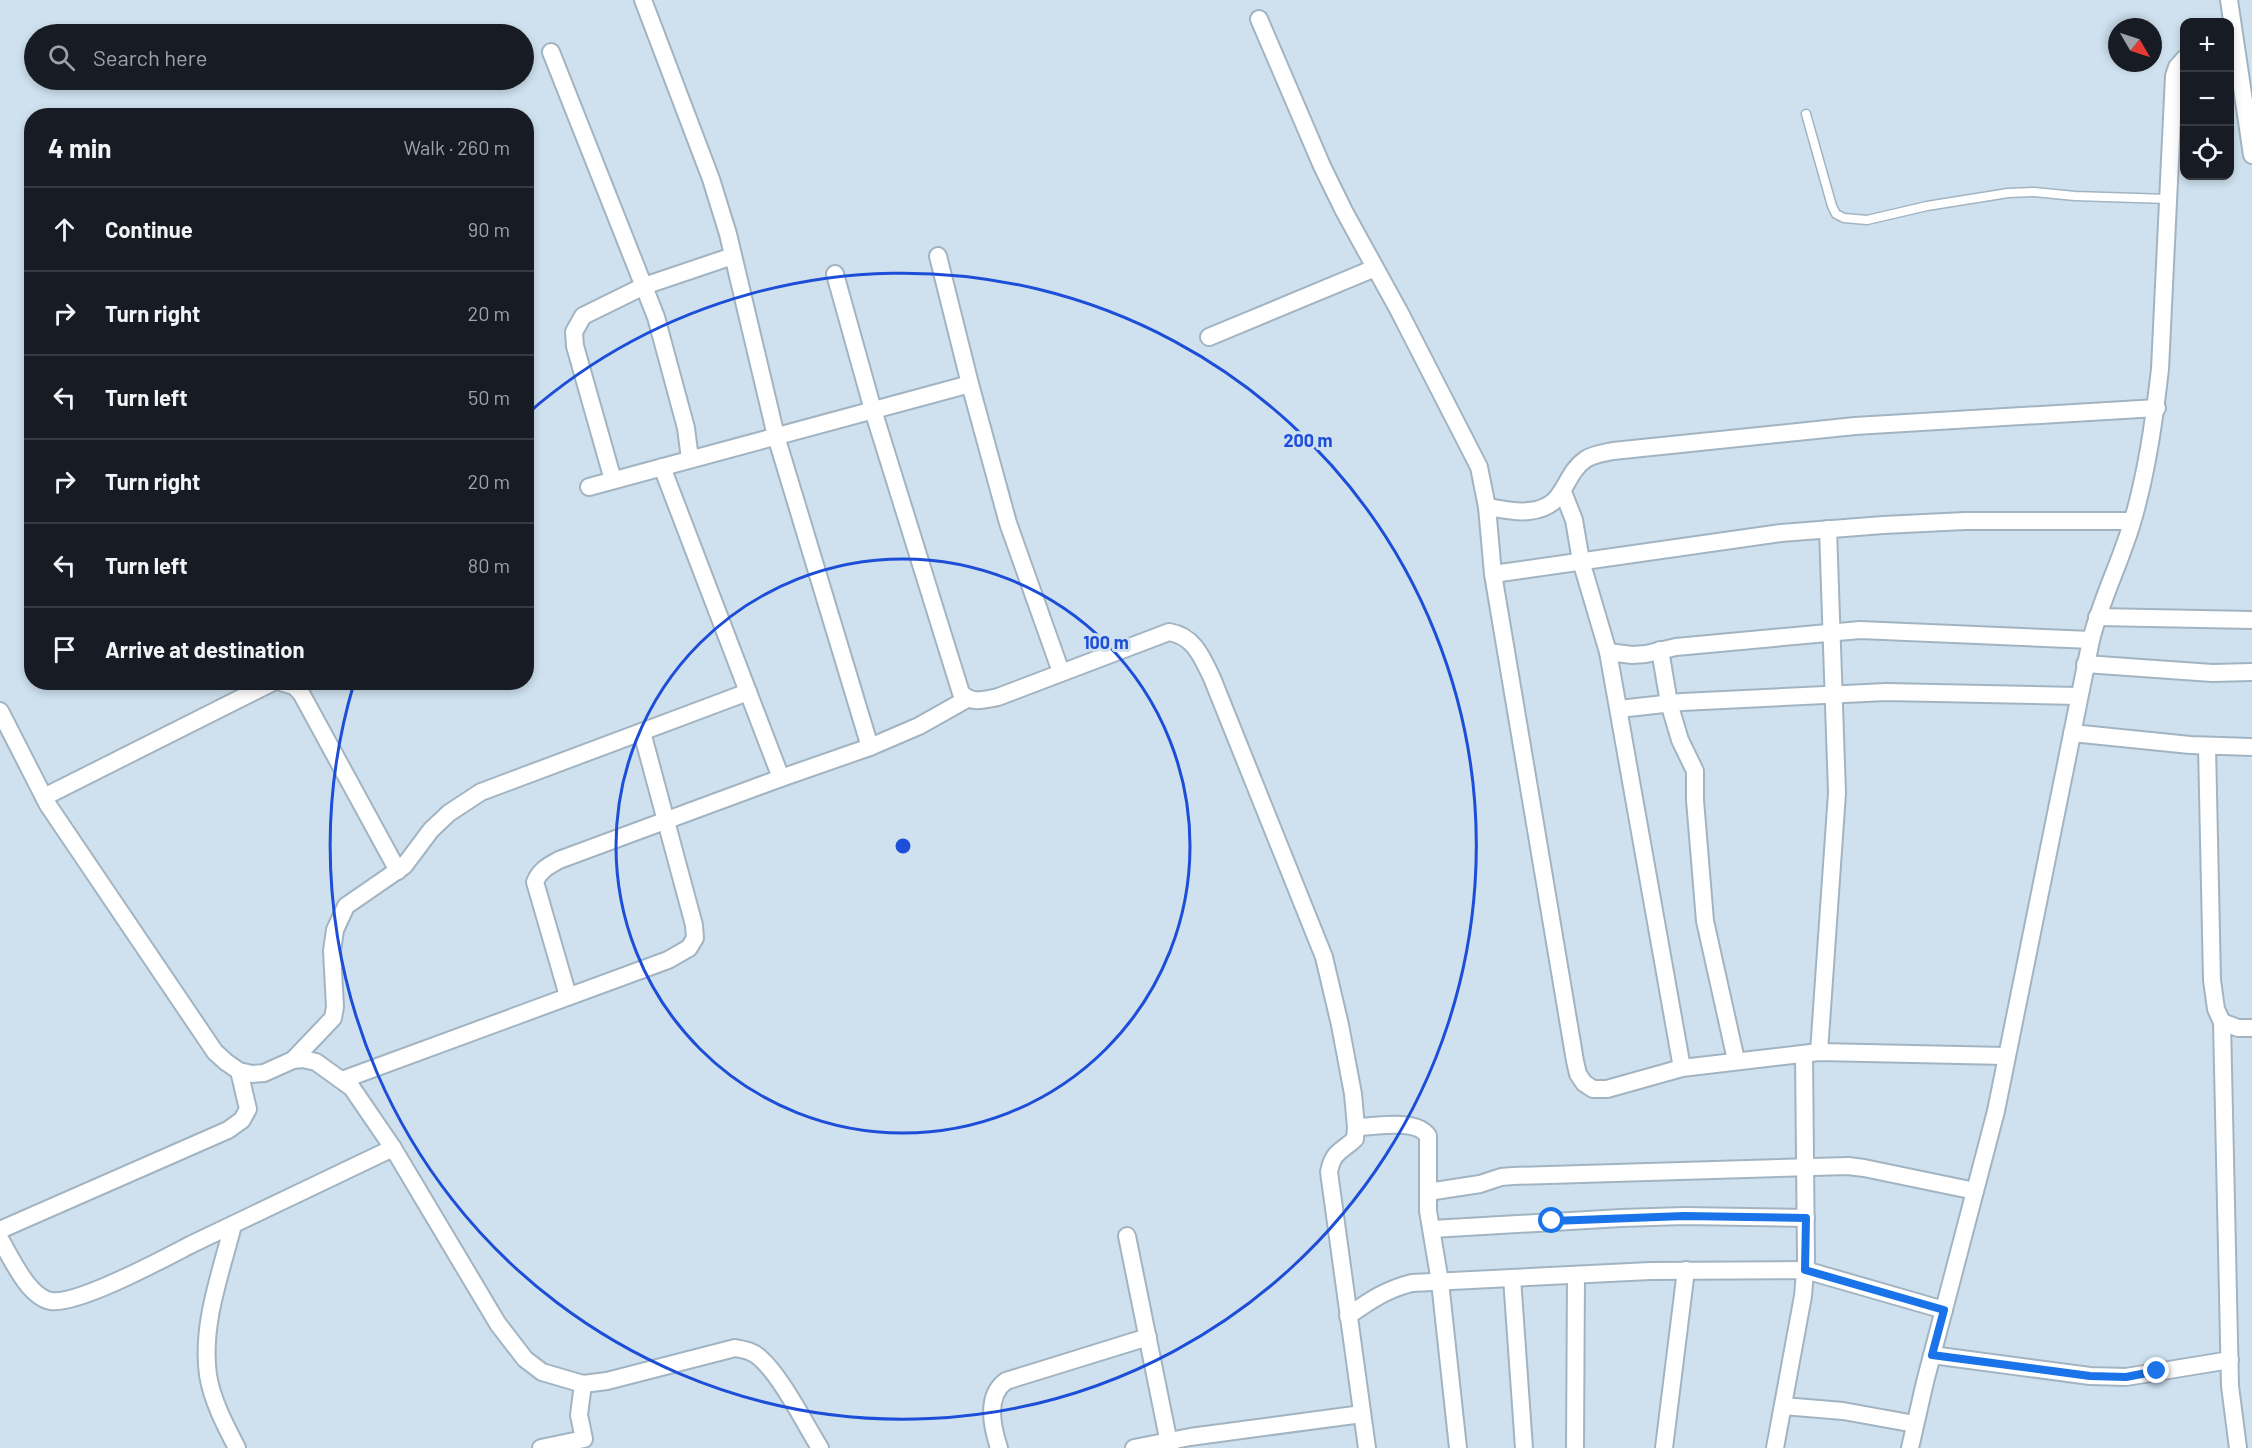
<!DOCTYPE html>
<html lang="en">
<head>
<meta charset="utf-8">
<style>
	body { margin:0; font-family:Barlow,sans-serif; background:#20242c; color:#f1f3f6 }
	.controls { position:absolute; right:18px; top:18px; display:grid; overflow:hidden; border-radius:12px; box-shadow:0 3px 9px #0003 }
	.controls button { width:54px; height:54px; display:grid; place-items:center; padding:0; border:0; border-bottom:2px solid #363941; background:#171b24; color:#f1f3f6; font:30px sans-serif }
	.compass { position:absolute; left:2108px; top:18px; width:54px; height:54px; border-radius:50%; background:#171b24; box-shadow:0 3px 9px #0003; rotate:129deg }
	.stop { position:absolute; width:18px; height:18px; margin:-14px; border:4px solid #1a73e8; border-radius:50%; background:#fff }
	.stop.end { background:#1a73e8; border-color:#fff; box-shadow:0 2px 6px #0008 }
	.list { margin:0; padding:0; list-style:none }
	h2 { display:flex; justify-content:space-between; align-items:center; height:78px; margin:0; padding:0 24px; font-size:26px }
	h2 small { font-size:20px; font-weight:400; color:#9ea1a6 }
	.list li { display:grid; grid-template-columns:39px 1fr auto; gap:18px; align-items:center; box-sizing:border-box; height:84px; padding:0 24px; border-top:2px solid #363941 }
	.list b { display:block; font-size:22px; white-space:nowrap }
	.list em { font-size:20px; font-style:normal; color:#9ea1a6 }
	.icon { flex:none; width:33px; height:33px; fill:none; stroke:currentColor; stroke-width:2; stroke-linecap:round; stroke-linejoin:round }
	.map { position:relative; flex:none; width:2252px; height:1448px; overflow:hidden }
	.search { position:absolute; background:#171b24; box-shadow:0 3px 9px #0003; left:24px; top:24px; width:510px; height:66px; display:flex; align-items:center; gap:15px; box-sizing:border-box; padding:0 21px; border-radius:33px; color:#9ea1a6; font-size:22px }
	.panel { position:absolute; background:#171b24; box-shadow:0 3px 9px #0003; left:24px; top:108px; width:510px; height:582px; border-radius:24px }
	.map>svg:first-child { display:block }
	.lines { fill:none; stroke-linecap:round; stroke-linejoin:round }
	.lane-casing { stroke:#a2b4c1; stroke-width:11 }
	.street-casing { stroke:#a2b4c1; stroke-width:20 }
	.lane { stroke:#fff; stroke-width:8 }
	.street { stroke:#fff; stroke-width:16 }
	.route { stroke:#1a73e8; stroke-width:8 }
	.ring { fill:none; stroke:#1d4ed8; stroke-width:3 }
	.centre { fill:#1d4ed8; stroke:#cfe1ef; stroke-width:3 }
	.ring-label { font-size:18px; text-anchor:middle; font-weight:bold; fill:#1d4ed8; stroke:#cfe1ef; stroke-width:6; stroke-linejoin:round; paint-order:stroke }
</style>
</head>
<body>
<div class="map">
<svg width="2252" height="1448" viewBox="0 0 2252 1448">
	<rect width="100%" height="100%" fill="#cfe1ef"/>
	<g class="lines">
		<defs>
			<path id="lane" d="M1806 114 1832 206 1836 214 1844 218 1867 220 1927 206 2008 193 2034 192 2075 196 2168 199"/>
			<g id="street">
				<path d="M643 0 711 179 728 234 776 436 870 747"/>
				<path d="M2229 0 2252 155"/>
				<path d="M1259 19 1322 166 1344 211 1399 311 1479 467 1487 507 1493 574 1575 1061 1578 1074 1584 1083 1593 1089H1607L1682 1068 1819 1052 2006 1056"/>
				<path d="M551 52 656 317 686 428 690 459"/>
				<path d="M938 256 970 384 1008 523 1061 672"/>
				<path d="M835 274 873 410 961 693C972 704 983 700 998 697L1169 632C1194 636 1202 657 1212 678L1324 957 1340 1025 1353 1094 1356 1127 1355 1139C1341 1152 1333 1151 1329 1172L1367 1448"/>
				<path d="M1209 337 1375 268"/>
				<path d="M662 467 781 778"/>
				<path d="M613 480 575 346 574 332 583 316 644 286 733 256"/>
				<path d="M589 487 970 384"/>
				<path d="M1563 492 1574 520 1581 561 1608 652 1682 1068"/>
				<path d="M1487 507C1500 509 1516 513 1529 511 1568 507 1561 476 1586 459 1594 454 1604 453 1613 451L1855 426 2157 408"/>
				<path d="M1493 574 1781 533 1883 525 1965 521H2132"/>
				<path d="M2097 617 2252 620"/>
				<path d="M1660 650 1669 703 1680 740 1695 771V800L1705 921 1736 1060"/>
				<path d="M1608 652 1632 655 1646 654 1676 647 1860 630 2091 640"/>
				<path d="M2085 664 2212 673 2252 672"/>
				<path d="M280 682 294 686 301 693 398 871"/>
				<path d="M1619 709 1682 702 1886 692 2078 696"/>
				<path d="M0 711 48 805 215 1052 226 1062 239 1071 252 1074 264 1073 293 1060 303 1059 316 1062 352 1088 393 1148 498 1324 525 1359 542 1372 583 1384 607 1381 735 1348C745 1350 753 1351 760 1358 781 1376 805 1424 820 1448"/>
				<path d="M2072 733 2190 745 2252 747"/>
				<path d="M2207 746 2212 980 2216 1009 2222 1022 2238 1028H2252"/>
				<path d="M44 797 273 682"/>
				<path d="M568 996 535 882C540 870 548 866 559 860L781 778 870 747 919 726 967 699"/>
				<path d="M2222 1022 2230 1386 2238 1448"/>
				<path d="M1819 1052 1837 793 1828 529"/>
				<path d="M293 1060 333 1018 335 1007 332 951 335 930 346 906 404 866 431 830 449 813 481 792 748 692"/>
				<path d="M342 1080 668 960 689 948 695 938 694 925 642 732"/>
				<path d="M1356 1127C1375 1127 1417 1118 1428 1136V1211L1440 1282 1458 1448"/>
				<path d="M1428 1192 1480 1184 1501 1177 1513 1176 1848 1166 1864 1168 1975 1191"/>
				<path d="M233 1225C221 1273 201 1324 208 1375 212 1400 225 1425 237 1448"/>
				<path d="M1432 1229 1621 1218 1684 1216 1806 1218"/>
				<path d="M0 1230 228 1130 242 1120 248 1109 239 1071"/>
				<path d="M1127 1236 1170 1448"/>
				<path d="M0 1239C11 1257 28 1297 51 1301 78 1305 163 1259 190 1245 258 1213 325 1180 393 1148"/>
				<path d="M1512 1278 1524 1448"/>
				<path d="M1348 1316C1369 1301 1387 1289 1412 1283L1650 1271 1805 1270 1944 1310"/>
				<path d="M1932 1355 2090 1376 2126 1377 2230 1360"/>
				<path d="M1783 1406 1843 1411 1915 1424"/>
				<path d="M541 1448 584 1439 579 1415 583 1384"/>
				<path d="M999 1448C992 1427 985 1396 1006 1381L1148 1337"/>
				<path d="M1134 1448 1190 1437 1362 1414"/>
				<path d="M1575 1448 1576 1275"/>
				<path d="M1664 1448 1686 1270"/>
				<path d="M1775 1448 1803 1296 1806 1260 1804 1054"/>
				<path d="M1910 1448 1925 1382 1996 1111 2091 640C2101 600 2120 563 2132 523 2147 472 2154 421 2160 369L2174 76 2177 67 2184 59"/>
			</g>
		</defs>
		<use href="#lane" class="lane-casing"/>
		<use href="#street" class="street-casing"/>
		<use href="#lane" class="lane"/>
		<use href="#street" class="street"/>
	</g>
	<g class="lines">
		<path class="route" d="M1552 1221 1684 1216 1806 1218 1805 1270 1944 1310 1932 1355 2090 1376 2126 1377 2157 1371"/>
	</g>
	<g class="ring">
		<circle cx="903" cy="846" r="287"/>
		<path d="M527 414A573 573 0 1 1 354 683"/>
	</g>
	<circle cx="903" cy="846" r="9" class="centre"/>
	<g class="ring-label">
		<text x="1308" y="447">200 m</text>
		<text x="1106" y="649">100 m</text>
	</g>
</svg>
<div class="controls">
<button>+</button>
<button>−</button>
<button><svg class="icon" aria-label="locate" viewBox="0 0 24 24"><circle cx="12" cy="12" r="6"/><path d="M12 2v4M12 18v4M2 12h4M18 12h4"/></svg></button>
</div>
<svg class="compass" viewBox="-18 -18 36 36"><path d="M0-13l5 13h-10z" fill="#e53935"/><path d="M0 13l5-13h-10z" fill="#9ea1a6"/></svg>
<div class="stop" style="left:1552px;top:1221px"></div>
<div class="stop end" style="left:2157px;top:1371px"></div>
<div class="search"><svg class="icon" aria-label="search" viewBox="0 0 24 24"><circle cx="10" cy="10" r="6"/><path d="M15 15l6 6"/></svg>Search here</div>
<section class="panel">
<h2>4 min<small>Walk · 260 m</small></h2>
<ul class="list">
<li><svg class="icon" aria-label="ahead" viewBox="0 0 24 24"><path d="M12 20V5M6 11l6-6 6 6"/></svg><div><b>Continue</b></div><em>90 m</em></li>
<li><svg class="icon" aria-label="right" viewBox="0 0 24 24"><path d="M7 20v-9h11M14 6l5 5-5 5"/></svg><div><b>Turn right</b></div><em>20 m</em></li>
<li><svg class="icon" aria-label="left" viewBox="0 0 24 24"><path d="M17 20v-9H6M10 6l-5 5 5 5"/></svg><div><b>Turn left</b></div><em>50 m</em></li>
<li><svg class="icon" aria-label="right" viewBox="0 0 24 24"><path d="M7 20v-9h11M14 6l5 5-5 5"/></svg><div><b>Turn right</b></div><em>20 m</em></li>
<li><svg class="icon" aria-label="left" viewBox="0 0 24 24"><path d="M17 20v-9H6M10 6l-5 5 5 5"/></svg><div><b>Turn left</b></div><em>80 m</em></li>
<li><svg class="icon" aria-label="arrive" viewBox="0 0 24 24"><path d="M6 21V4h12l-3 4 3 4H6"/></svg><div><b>Arrive at destination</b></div></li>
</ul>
</section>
</div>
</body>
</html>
